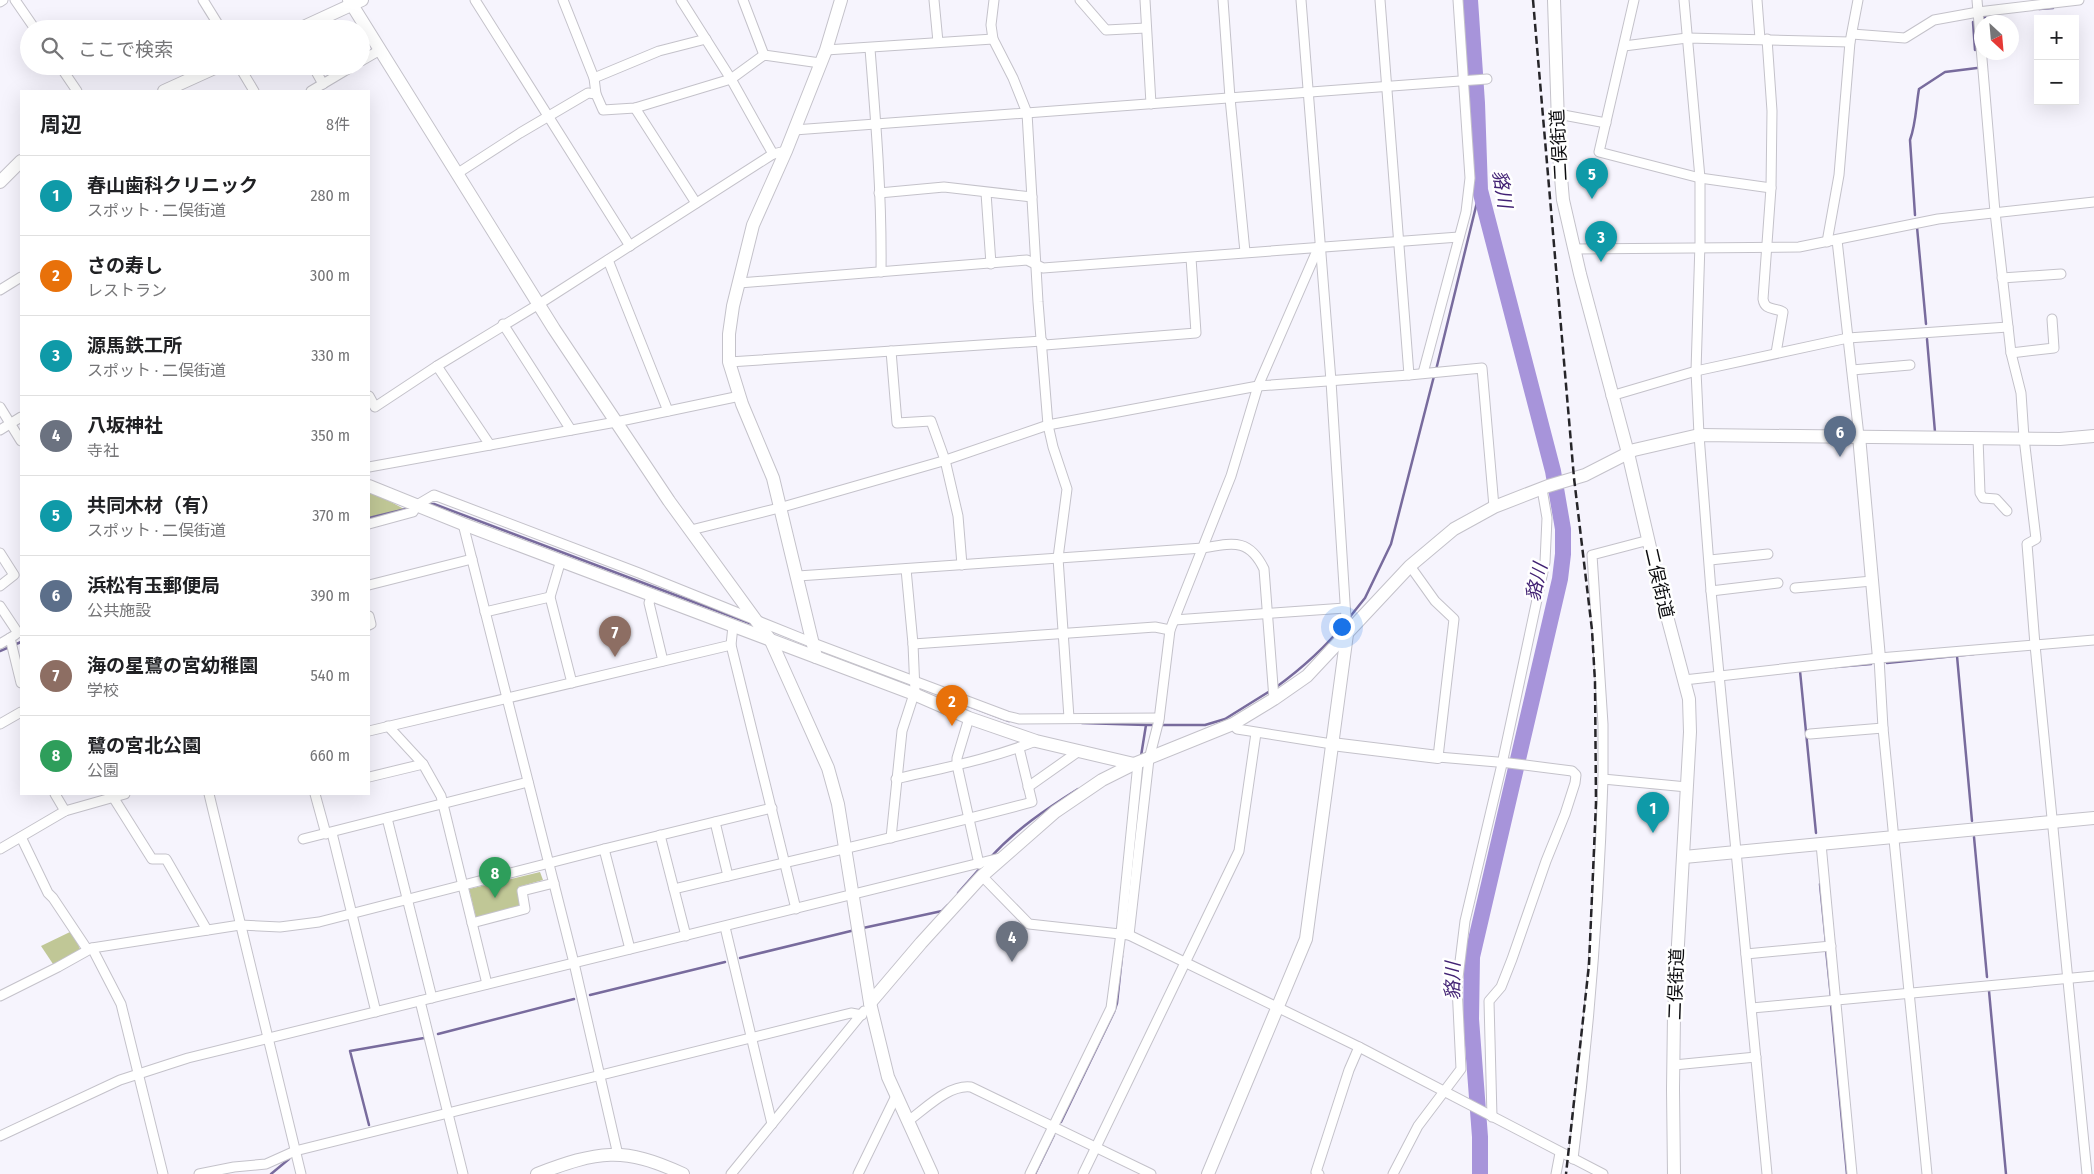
<!DOCTYPE html>
<html lang="ja">
<head>
<meta charset="utf-8">
<style>
	body { margin:0; font-family:"Fira Sans Condensed","Noto Sans JP",sans-serif; background:#f2f2f2; color:#202124 }
	.controls { position:absolute; right:15px; top:15px; display:grid; overflow:hidden; border-radius:0px; box-shadow:0 5px 20px #0002 }
	.controls button { width:45px; height:45px; display:grid; place-items:center; padding:0; border:0; border-bottom:1px solid #e0e0e0; background:#fff; color:#202124; font:25px sans-serif }
	.compass { position:absolute; left:1974px; top:15px; width:45px; height:45px; border-radius:50%; background:#fff; box-shadow:0 5px 20px #0002; rotate:154deg }
	.you { position:absolute; left:1341px; top:626px; width:18px; height:18px; margin:-12px; border:4px solid #fff; border-radius:50%; background:#1a73e8; box-shadow:0 0 0 8px #1a73e833 }
	.badge { display:grid; place-items:center; width:32px; height:32px; border-radius:50%; background:#676e14; color:#fff; font-size:16px; font-weight:700 }
	.pin { position:absolute; translate:-50% -41px; filter:drop-shadow(0 1px 2px #0008) }
	.pin::after { content:''; position:absolute; top:26px; width:18px; height:15px; background:inherit; clip-path:polygon(0 0,100% 0,50% 100%) }
	.list { margin:0; padding:0; list-style:none }
	h2 { display:flex; justify-content:space-between; align-items:center; height:65px; margin:0; padding:0 20px; font-size:21px }
	h2 small { font-size:16px; font-weight:400; color:#757577 }
	.list li { display:grid; grid-template-columns:32px 1fr auto; gap:15px; align-items:center; box-sizing:border-box; height:80px; padding:0 20px; border-top:1px solid #e0e0e0 }
	.list b { display:block; font-size:19px; white-space:nowrap }
	.list p { margin:0; font-size:16px; white-space:nowrap; color:#757577 }
	.list em { font-size:16px; font-style:normal; color:#757577 }
	.icon { flex:none; width:28px; height:28px; fill:none; stroke:currentColor; stroke-width:2; stroke-linecap:round; stroke-linejoin:round }
	.map { position:relative; flex:none; width:2094px; height:1174px; overflow:hidden }
	.search { position:absolute; background:#fff; box-shadow:0 5px 20px #0002; left:20px; top:20px; width:350px; height:55px; display:flex; align-items:center; gap:12px; box-sizing:border-box; padding:0 18px; border-radius:28px; color:#757577; font-size:19px }
	.panel { position:absolute; background:#fff; box-shadow:0 5px 20px #0002; left:20px; top:90px; width:350px; height:705px; border-radius:0px }
	.map>svg:first-child { display:block }
	.green { fill:#c0c796 }
	.lines { fill:none; stroke-linecap:round; stroke-linejoin:round }
	.stream { stroke:#786b9d; stroke-width:2.5 }
	.river { stroke:#a794da; stroke-width:16 }
	.street-casing { stroke:#c4c2ca; stroke-width:11 }
	.secondary-casing { stroke:#c4c2ca; stroke-width:14 }
	.street { stroke:#fff; stroke-width:9 }
	.secondary { stroke:#fff; stroke-width:12 }
	.rail { stroke:#262529; stroke-width:2.5; stroke-dasharray:8 4; stroke-linecap:butt }
	.labels { text-anchor:middle; stroke-width:5; stroke-linejoin:round; paint-order:stroke }
	.street-label { font-size:18px; fill:#0c0c0f; stroke:#fff }
	.water-label { font-size:19px; font-style:italic; fill:#422274; stroke:#fff }
</style>
</head>
<body>
<div class="map">
<svg width="2094" height="1174" viewBox="0 0 2094 1174">
	<rect width="100%" height="100%" fill="#f6f4fd"/>
	<g class="green">
		<path d="M369 490 404 509 369 519Z"/>
		<path d="M540 872 543 880 518 887 520 907 476 918 469 889Z"/>
		<path d="M72 931 80 949 55 967 41 946Z"/>
	</g>
	<g class="lines">
		<g class="stream">
			<path d="M2039 9 2053 8V6"/>
			<path d="M1984 21 1986 14"/>
			<path d="M1973 22 1975 50"/>
			<path d="M1915 215 1910 140C1916 124 1916 106 1919 89L1945 72 1977 68"/>
			<path d="M1917 227 1926 324"/>
			<path d="M1927 339 1935 432"/>
			<path d="M1436 370 1480 190"/>
			<path d="M430 504H434L752 624"/>
			<path d="M369 518 410 508"/>
			<path d="M1349 618 1365 598 1391 544 1434 376"/>
			<path d="M0 651 21 642"/>
			<path d="M1957 656 1972 821"/>
			<path d="M1887 663 1974 654"/>
			<path d="M1835 667 1871 664"/>
			<path d="M1802 670 1800 671 1816 833"/>
			<path d="M879 672 899 680"/>
			<path d="M1275 688C1301 669 1324 649 1344 624"/>
			<path d="M956 701 1009 721"/>
			<path d="M1082 723 1146 725 1141 756"/>
			<path d="M1147 725H1205L1225 719 1270 691"/>
			<path d="M1135 835 1138 811"/>
			<path d="M1974 837 1987 977"/>
			<path d="M990 858C1015 830 1046 809 1078 789"/>
			<path d="M1820 884 1826 943"/>
			<path d="M958 893 981 867"/>
			<path d="M863 928 942 911 948 905"/>
			<path d="M1826 949 1831 997"/>
			<path d="M740 958 855 930"/>
			<path d="M1989 991 2006 1174"/>
			<path d="M590 995 725 962"/>
			<path d="M1831 1004 1847 1174"/>
			<path d="M438 1034 574 999"/>
			<path d="M1061 1122 1114 1012 1117 1003 1122 956"/>
			<path d="M369 1125 350 1051 424 1038"/>
			<path d="M271 1174 289 1159"/>
			<path d="M1035 1174 1054 1135"/>
		</g>
		<path class="river" d="M1470 0 1477 103 1480 190 1553 471 1563 529V554L1560 579 1472 957 1471 1019 1480 1137V1174"/>
		<defs>
			<g id="street">
				<path d="M15 0 35 29"/>
				<path d="M203 0 221 29"/>
				<path d="M475 0 630 246"/>
				<path d="M563 0 594 78 596 94 603 110 635 108 731 79 764 55 820 63"/>
				<path d="M681 0 731 79 773 154"/>
				<path d="M743 0 764 55"/>
				<path d="M934 0 938 42"/>
				<path d="M994 0 991 25 993 39 1013 78 1027 113 1038 302 1048 425 1053 447 1067 489 1058 558 1069 718"/>
				<path d="M1080 0 1106 30 1146 28"/>
				<path d="M1145 0 1151 104"/>
				<path d="M1223 0 1230 98 1245 252"/>
				<path d="M1301 0 1331 381 1347 634"/>
				<path d="M1380 0 1409 375 1482 368 1494 507"/>
				<path d="M1634 0 1599 152 1700 178 1771 188"/>
				<path d="M1684 0 1700 178V243L1696 371 1699 435 1711 591 1767 1174"/>
				<path d="M1757 0 1760 39"/>
				<path d="M1977 0 1995 212 2011 353 2021 393 2024 438 2036 539 2027 544 2035 645 2087 1174"/>
				<path d="M0 2 3 0"/>
				<path d="M1852 34 1905 38 1934 20 1978 12 2079 0"/>
				<path d="M1767 39 1772 111 1771 188 1763 299C1765 311 1774 307 1783 312L1776 353"/>
				<path d="M1624 46 1687 38 1850 42"/>
				<path d="M870 49C876 123 882 197 881 272"/>
				<path d="M826 50 993 39"/>
				<path d="M361 61 380 50"/>
				<path d="M60 66 77 91"/>
				<path d="M239 66 254 91"/>
				<path d="M313 66 323 84"/>
				<path d="M594 78 659 51 706 39"/>
				<path d="M311 91 353 66"/>
				<path d="M635 108 696 203"/>
				<path d="M1558 114 1606 123"/>
				<path d="M794 130 1487 79"/>
				<path d="M458 173 520 133 588 93 596 94"/>
				<path d="M879 193 944 187 1032 197"/>
				<path d="M986 193 991 264"/>
				<path d="M1837 240 1859 436"/>
				<path d="M1827 242 1839 175 1850 42 1858 0"/>
				<path d="M1574 249 1799 247 1938 219 2094 202"/>
				<path d="M608 260 668 411"/>
				<path d="M2002 278 2061 274"/>
				<path d="M739 283 1027 260 1043 268 1459 237"/>
				<path d="M0 290 21 277"/>
				<path d="M503 324 571 430"/>
				<path d="M891 351 897 423 931 421 945 460 958 516 962 565"/>
				<path d="M2011 353 2054 348 2052 319"/>
				<path d="M729 362 1042 341 1045 345 1196 333 1191 258"/>
				<path d="M437 366 490 445"/>
				<path d="M1852 370 1910 365"/>
				<path d="M1423 373 1466 212 1470 178 1458 0"/>
				<path d="M369 396 375 407 437 366 539 304 773 154 786 151"/>
				<path d="M1611 396 1696 371 1848 338 2008 327"/>
				<path d="M0 407 21 441"/>
				<path d="M0 430 21 417"/>
				<path d="M1978 438 1980 493 1983 498 1996 499 2007 511"/>
				<path d="M369 467 616 422 740 396"/>
				<path d="M369 524 413 512 417 505 434 495 639 573 813 643 1007 716 1019 719 1159 718"/>
				<path d="M463 524 574 963 618 1155"/>
				<path d="M691 530 779 508 943 461 1048 425 1258 386 1409 375"/>
				<path d="M1649 540 1592 555 1603 724V779L1687 787"/>
				<path d="M0 553 14 575 0 586"/>
				<path d="M561 560 550 597 572 683"/>
				<path d="M1710 560 1768 554"/>
				<path d="M1410 566 1435 601 1454 619 1438 757 1509 763 1572 771 1576 775 1575 783 1565 814 1546 861 1512 959 1501 987 1489 1001 1492 1117"/>
				<path d="M906 569 913 644 1127 629 1155 627 1170 630"/>
				<path d="M798 576 1203 548C1233 543 1249 538 1264 569L1274 699"/>
				<path d="M369 585 472 559"/>
				<path d="M1795 588 1872 581"/>
				<path d="M1711 591 1778 583"/>
				<path d="M652 594 649 603 663 661"/>
				<path d="M0 606 18 633"/>
				<path d="M485 612 550 597"/>
				<path d="M369 616 371 624 369 625"/>
				<path d="M1174 620 1345 608"/>
				<path d="M733 626 731 645 796 909"/>
				<path d="M10 638 21 683"/>
				<path d="M0 644 15 635"/>
				<path d="M1879 658 1883 728 1927 1174"/>
				<path d="M1684 680 1879 658 2094 640"/>
				<path d="M969 718 957 758V765L979 864"/>
				<path d="M0 724 21 712"/>
				<path d="M1233 724 1237 729 1332 744"/>
				<path d="M388 726 423 764 441 796 487 984"/>
				<path d="M369 731 731 645"/>
				<path d="M1810 734 1883 728"/>
				<path d="M369 777 423 764"/>
				<path d="M896 779C943 768 991 759 1036 741"/>
				<path d="M1028 787 1079 751"/>
				<path d="M55 794 65 811"/>
				<path d="M209 794 301 1174"/>
				<path d="M315 794 326 834"/>
				<path d="M113 797 152 859H166L207 930"/>
				<path d="M387 818 432 998"/>
				<path d="M715 822 728 876"/>
				<path d="M332 833 376 1012"/>
				<path d="M660 835 686 936"/>
				<path d="M21 837 48 893 53 898 87 949"/>
				<path d="M891 838 902 731 915 691 913 644"/>
				<path d="M303 839 528 782"/>
				<path d="M1821 844 1852 1174"/>
				<path d="M0 849 65 811 125 794"/>
				<path d="M604 849 630 949"/>
				<path d="M982 876 1029 924 1129 935 1359 1047 1603 1174"/>
				<path d="M674 889C794 860 913 834 1032 802L1019 748"/>
				<path d="M472 923 525 909 522 891 554 883"/>
				<path d="M725 927 772 1124"/>
				<path d="M1129 935 1149 759 1159 720 1170 630 1231 476 1258 386 1319 246"/>
				<path d="M92 948 121 1004 163 1174"/>
				<path d="M1746 954 1831 946"/>
				<path d="M0 996 58 967 92 948 240 925 280 927 319 922 604 849 772 808"/>
				<path d="M420 1001 463 1174"/>
				<path d="M1752 1008 2094 976"/>
				<path d="M1674 1065 1756 1057"/>
				<path d="M908 1121C925 1109 949 1084 971 1087L1151 1174"/>
				<path d="M0 1136 120 1080 188 1058 1000 858"/>
				<path d="M1573 1159C1589 1033 1599 906 1603 779"/>
				<path d="M199 1174 234 1167 266 1164 295 1151 851 1013 862 1015"/>
				<path d="M731 1174 864 1011"/>
				<path d="M858 1174 896 1096"/>
				<path d="M1030 1174 1111 1008 1121 933 1138 763"/>
				<path d="M1083 1174 1239 851 1256 733"/>
				<path d="M1319 1174 1316 1172 1349 1070 1359 1047"/>
				<path d="M1393 1174 1418 1126 1461 1069 1457 986 1465 921 1502 764 1545 562 1547 518 1542 489"/>
				<path d="M1556 1174 1560 1153"/>
			</g>
			<g id="secondary">
				<path d="M349 0 554 329 669 501 771 641 828 768 838 804 870 1003 888 1077 932 1174"/>
				<path d="M1554 0 1559 154 1563 200 1580 274 1628 453 1659 586 1689 699 1690 732 1674 1015 1673 1089 1674 1174"/>
				<path d="M299 29 362 0"/>
				<path d="M164 91 219 66"/>
				<path d="M0 182 21 161"/>
				<path d="M1859 436 1879 658"/>
				<path d="M369 486 463 524 914 694 969 718 1036 741 1134 764"/>
				<path d="M816 657 773 478 742 404 729 362V334L733 306 753 225 786 151 826 50 841 0"/>
				<path d="M1332 744 1438 757"/>
				<path d="M1684 857 2094 818"/>
				<path d="M870 1003 921 943 982 876 1055 812 1102 780 1134 764 1233 724 1274 699 1307 676 1410 566 1454 529 1494 507 1548 486 1585 475 1634 450 1699 435 2060 439 2094 436"/>
				<path d="M537 1174C598 1151 623 1146 683 1174"/>
				<path d="M1208 1174 1306 939 1347 634"/>
			</g>
		</defs>
		<use href="#street" class="street-casing"/>
		<use href="#secondary" class="secondary-casing"/>
		<use href="#street" class="street"/>
		<use href="#secondary" class="secondary"/>
		<path class="rail" d="M1533 0 1574 478 1592 630 1595 682 1596 803 1589 965 1566 1174"/>
	</g>
	<g class="labels">
		<g class="street-label">
			<text transform="translate(1559 145) rotate(-93)" y="6">二俣街道</text>
			<text transform="translate(1659 583) rotate(77)" y="6">二俣街道</text>
			<text transform="translate(1676 984) rotate(-88)" y="6">二俣街道</text>
		</g>
		<g class="water-label">
			<text transform="translate(1503 189) rotate(81)" y="7">貉川</text>
			<text transform="translate(1536 582) rotate(-77)" y="7">貉川</text>
			<text transform="translate(1452 981) rotate(-89)" y="7">貉川</text>
		</g>
	</g>
</svg>
<div class="controls">
<button>+</button>
<button>−</button>
</div>
<svg class="compass" viewBox="-18 -18 36 36"><path d="M0-13l5 13h-10z" fill="#e53935"/><path d="M0 13l5-13h-10z" fill="#757577"/></svg>
<div class="you"></div>
<div class="pin badge" style="left:1653px;top:833px;background:#0f9aa8">1</div>
<div class="pin badge" style="left:952px;top:726px;background:#e8710a">2</div>
<div class="pin badge" style="left:1601px;top:262px;background:#0f9aa8">3</div>
<div class="pin badge" style="left:1012px;top:962px;background:#6b7280">4</div>
<div class="pin badge" style="left:1592px;top:199px;background:#0f9aa8">5</div>
<div class="pin badge" style="left:1840px;top:457px;background:#5c6f8a">6</div>
<div class="pin badge" style="left:615px;top:657px;background:#8d6e63">7</div>
<div class="pin badge" style="left:495px;top:898px;background:#2e9e5b">8</div>
<div class="search"><svg class="icon" aria-label="search" viewBox="0 0 24 24"><circle cx="10" cy="10" r="6"/><path d="M15 15l6 6"/></svg>ここで検索</div>
<section class="panel">
<h2>周辺<small>8件</small></h2>
<ul class="list">
<li><span class="badge" style="background:#0f9aa8">1</span><div><b>春山歯科クリニック</b><p>スポット · 二俣街道</p></div><em>280 m</em></li>
<li><span class="badge" style="background:#e8710a">2</span><div><b>さの寿し</b><p>レストラン</p></div><em>300 m</em></li>
<li><span class="badge" style="background:#0f9aa8">3</span><div><b>源馬鉄工所</b><p>スポット · 二俣街道</p></div><em>330 m</em></li>
<li><span class="badge" style="background:#6b7280">4</span><div><b>八坂神社</b><p>寺社</p></div><em>350 m</em></li>
<li><span class="badge" style="background:#0f9aa8">5</span><div><b>共同木材（有）</b><p>スポット · 二俣街道</p></div><em>370 m</em></li>
<li><span class="badge" style="background:#5c6f8a">6</span><div><b>浜松有玉郵便局</b><p>公共施設</p></div><em>390 m</em></li>
<li><span class="badge" style="background:#8d6e63">7</span><div><b>海の星鷺の宮幼稚園</b><p>学校</p></div><em>540 m</em></li>
<li><span class="badge" style="background:#2e9e5b">8</span><div><b>鷺の宮北公園</b><p>公園</p></div><em>660 m</em></li>
</ul>
</section>
</div>
</body>
</html>
